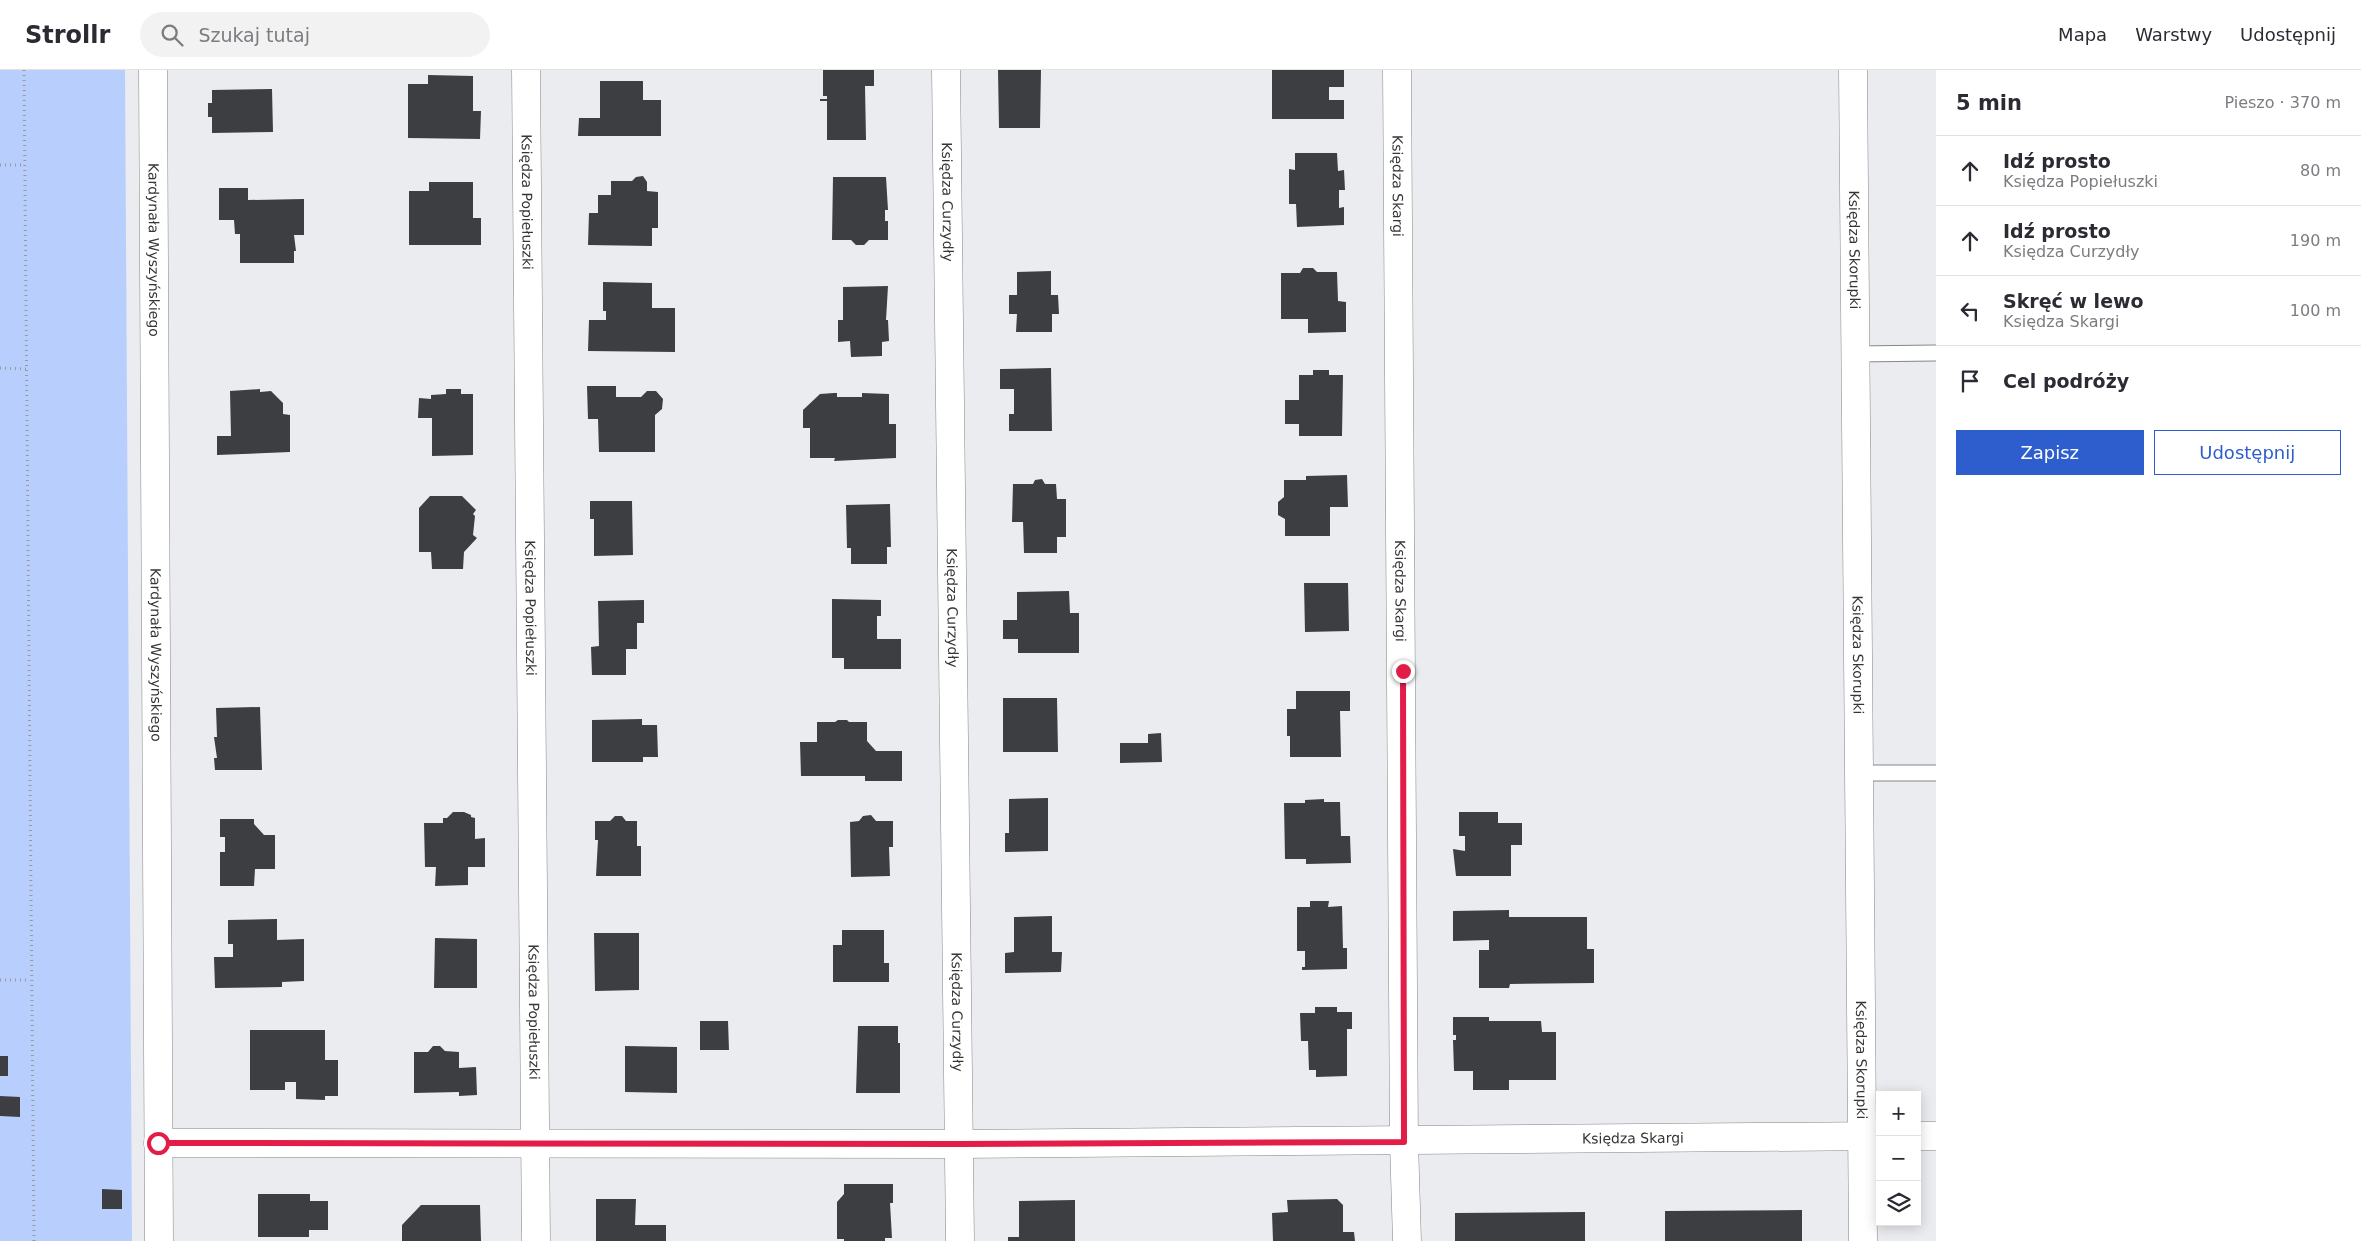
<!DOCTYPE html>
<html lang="pl">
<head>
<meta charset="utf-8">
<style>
	body { margin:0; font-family:"DejaVu Sans",sans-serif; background:#f2f2f3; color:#2b2b33 }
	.controls { position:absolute; right:15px; bottom:15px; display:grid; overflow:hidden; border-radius:0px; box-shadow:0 2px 12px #0003 }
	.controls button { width:45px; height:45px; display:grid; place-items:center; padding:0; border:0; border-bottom:1px solid #e1e1e2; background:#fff; color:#2b2b33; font:25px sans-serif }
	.stop { position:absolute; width:15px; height:15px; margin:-11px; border:4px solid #e11d48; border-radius:50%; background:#fff }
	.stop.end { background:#e11d48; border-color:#fff; box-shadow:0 1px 5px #0008 }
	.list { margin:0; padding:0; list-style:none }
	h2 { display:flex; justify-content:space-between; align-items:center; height:65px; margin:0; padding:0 20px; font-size:21px }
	h2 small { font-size:16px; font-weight:400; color:#7c7c81 }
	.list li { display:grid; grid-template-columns:32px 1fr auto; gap:15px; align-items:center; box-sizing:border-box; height:70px; padding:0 20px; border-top:1px solid #e1e1e2 }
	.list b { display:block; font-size:19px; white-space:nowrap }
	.list p { margin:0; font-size:16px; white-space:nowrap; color:#7c7c81 }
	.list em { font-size:16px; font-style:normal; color:#7c7c81 }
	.actions { display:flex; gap:10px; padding:15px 20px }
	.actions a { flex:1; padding:11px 0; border:1px solid #2e5ecd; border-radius:0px; text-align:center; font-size:18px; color:#2e5ecd }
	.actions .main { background:#2e5ecd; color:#fff }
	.icon { flex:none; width:28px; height:28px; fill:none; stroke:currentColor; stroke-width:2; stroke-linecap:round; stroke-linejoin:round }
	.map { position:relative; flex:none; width:1936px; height:1171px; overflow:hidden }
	header { display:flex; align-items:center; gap:30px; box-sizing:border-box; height:70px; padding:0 25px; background:#fff; border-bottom:1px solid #e1e1e2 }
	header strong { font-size:24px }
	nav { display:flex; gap:28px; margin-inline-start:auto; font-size:18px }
	.search { width:350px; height:45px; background:#f2f2f3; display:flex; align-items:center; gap:12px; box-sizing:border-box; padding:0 18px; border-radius:28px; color:#7c7c81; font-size:19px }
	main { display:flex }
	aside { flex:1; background:#fff }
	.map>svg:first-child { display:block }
	.green { fill:#b8cffd }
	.building { fill:#3d3e41 }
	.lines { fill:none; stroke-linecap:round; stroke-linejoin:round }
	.lane-casing { stroke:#848688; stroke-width:17 }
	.street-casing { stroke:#848688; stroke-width:29 }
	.path { stroke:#989a9c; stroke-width:3; stroke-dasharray:1 4; stroke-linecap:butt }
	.lane { stroke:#fff; stroke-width:15 }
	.street { stroke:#fff; stroke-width:28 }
	.route { stroke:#e11d48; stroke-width:6 }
	.labels { text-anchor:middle; stroke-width:5; stroke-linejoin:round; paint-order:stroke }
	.street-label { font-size:14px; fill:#343536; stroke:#eaecef }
</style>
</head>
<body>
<header>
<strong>Strollr</strong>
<div class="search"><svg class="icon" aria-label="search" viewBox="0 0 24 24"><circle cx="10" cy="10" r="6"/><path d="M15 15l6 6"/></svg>Szukaj tutaj</div>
<nav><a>Mapa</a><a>Warstwy</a><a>Udostępnij</a></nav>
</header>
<main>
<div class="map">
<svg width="1936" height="1171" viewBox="0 0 1936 1171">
	<rect width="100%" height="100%" fill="#eaecef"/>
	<path class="green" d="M0 0H125L132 1171H0Z"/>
	<g class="building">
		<path d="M823 0H874V16H865L866 70H827V31H820V29H827V26H823Z"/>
		<path d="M998 0H1041L1040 58H999Z"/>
		<path d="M1272 0H1344V17H1329V30H1344V49H1272Z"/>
		<path d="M428 5 473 6V41H481L480 69 408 68V14H428Z"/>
		<path d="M600 11H643V30H661V66H578L579 48H600Z"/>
		<path d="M272 19 273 62 212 63V47H208V33H212V20Z"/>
		<path d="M1295 83H1337L1338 101 1344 100 1345 120H1339V138L1344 137V155L1297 157 1296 134H1289V99L1295 100Z"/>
		<path d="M643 106 647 112V121L658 122V158H652V176L588 175 589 143H598V125H611V111H632L636 107Z"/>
		<path d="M833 107H886L888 140H885V151H888V170H869L864 175H856L851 170H832Z"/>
		<path d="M429 112H473V148H481V175H409V121H429Z"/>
		<path d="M219 118H248V130L304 129V165H294L296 181H294V193H240V164H235L234 150H219Z"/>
		<path d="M1303 198H1313L1317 202H1337L1338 231 1346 232V262L1308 263V249H1281V203H1300Z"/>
		<path d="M1051 201V225H1058L1059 244H1052V262H1016L1017 244H1009V225H1017V202Z"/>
		<path d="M603 212 652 213V238H675V282L588 281 589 250H606V241H603Z"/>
		<path d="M888 216 886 250H888L889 271 882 272V286L851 287 850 271 838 272V250H843V217Z"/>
		<path d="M1051 298 1052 361H1009V344H1014V319H1000V299Z"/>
		<path d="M1313 300H1329V305H1343L1342 366H1299V354H1285V330H1299V305H1313Z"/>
		<path d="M587 316H616V327H641L647 321H656L663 329 662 339 655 345V382H599L598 349H588Z"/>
		<path d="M260 319V322L271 321 283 333V344L290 345V382L217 385V366H231L230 321Z"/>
		<path d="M446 319H461V324H473V385L432 386V348H418L419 328 431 329V325L446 324Z"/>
		<path d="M834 323H837V327H862V323L889 324V354H896V388L834 391 835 388H810V358H803V340L820 324Z"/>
		<path d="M1347 405 1348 437H1330V466H1285V449L1278 445V432L1284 427V410H1306V406Z"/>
		<path d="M1042 409 1045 414H1056L1057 429H1066V467H1057V483H1024L1023 452H1012L1013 414H1033L1035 410Z"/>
		<path d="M430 426H462L476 440 473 444 475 446 473 465 477 468 464 482 463 499H432L431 482H419V438Z"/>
		<path d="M590 431H632L633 485 594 486V449H590Z"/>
		<path d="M890 434 891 477H887V494H851V478H847L846 435Z"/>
		<path d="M1304 513H1348L1349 561 1305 562Z"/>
		<path d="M1069 521 1070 543H1079V583H1018V569H1003V550H1017V522Z"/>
		<path d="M832 529 881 530V546H877V569H901V599H844V588H832Z"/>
		<path d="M644 530V553H637V579H626V605H592L591 577 599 576 598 531Z"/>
		<path d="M1296 621H1350V641H1340L1341 687H1290V666H1287V639H1296Z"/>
		<path d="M1003 628H1057L1058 682H1003Z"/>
		<path d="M260 637 262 700H215L214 688H217L214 667H217L216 638Z"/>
		<path d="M642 649V655H657L658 687H643V692H592V650Z"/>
		<path d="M838 650H847L849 652H867V671L876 681H902V711H865V706H801L800 672H817V652H835Z"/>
		<path d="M1161 663 1162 692 1120 693V673H1148V664Z"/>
		<path d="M1048 728V781L1005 782V763H1009V729Z"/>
		<path d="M1324 729V732H1340L1341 766H1350L1351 793 1306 794V789H1285L1284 733H1305V730Z"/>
		<path d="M453 742H464L471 745V747L475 748V769L485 768V797H468V815L435 816 436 797H425L424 753H443V748H447Z"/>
		<path d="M1459 742H1498V753H1522V775H1511V806H1456L1453 779 1465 781V766H1459Z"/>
		<path d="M871 745 876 751H893V777H889L890 806 851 807 850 752 859 751 863 746Z"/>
		<path d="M615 746H622L626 751H637V776H641V806H596L598 770H595V751H610Z"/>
		<path d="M220 749H254V754L264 765H275V799H255L254 816H220V782H225V767H220Z"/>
		<path d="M1310 831H1329L1328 837 1342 836 1343 878H1347V899L1302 900V897H1305V881H1297V837H1310Z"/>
		<path d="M1509 840V847H1587V879H1594V913L1510 914 1509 918H1479V880H1489V870L1453 871V841Z"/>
		<path d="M1052 846V882H1062L1061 902 1005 903V883L1014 882V847Z"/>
		<path d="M277 849V870L304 869V911L282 912V917L215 918 214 887H233V874H228V850Z"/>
		<path d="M842 860H884V893H889V912H833V875H842Z"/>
		<path d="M594 863H639V920L595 921Z"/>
		<path d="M435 868 477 869V918H434Z"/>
		<path d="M1315 937H1337V942H1352V959H1347V1006L1316 1007V1000H1309L1308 971H1301L1300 943H1315Z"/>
		<path d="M1453 947H1489V951H1541L1542 962H1556V1010H1509V1020H1473V1001H1454L1453 970H1456V965H1453Z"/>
		<path d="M700 951H728L729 980H700Z"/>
		<path d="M858 956H898V973H900V1023H856Z"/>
		<path d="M250 960H325V990H338V1026H325V1030L296 1029V1012H285V1020H250Z"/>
		<path d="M433 976H440L445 981 459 982V998L476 997 477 1025 459 1026V1022L414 1023V982H428Z"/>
		<path d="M625 976 677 977V1023L625 1022Z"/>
		<rect x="0" y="986" width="8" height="20"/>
		<path d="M0 1026 20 1027V1047L0 1046Z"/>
		<path d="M844 1114H893V1133H890L892 1168H885V1171H844V1169H837V1132L844 1124Z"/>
		<path d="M102 1119 122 1120V1139H102Z"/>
		<path d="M258 1124H310V1131H328V1160H309V1167H258Z"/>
		<path d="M596 1129H636L635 1155H666V1171H596Z"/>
		<path d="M1337 1129 1343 1135V1162H1354L1355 1171H1273L1272 1143 1288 1142 1287 1130Z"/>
		<path d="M1075 1130V1171H1008V1167H1019V1131Z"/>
		<path d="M421 1135H480L481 1171H402V1155Z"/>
		<path d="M1802 1140V1171H1665V1141Z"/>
		<path d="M1585 1142V1171H1455V1143Z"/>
	</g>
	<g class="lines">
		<defs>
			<g id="lane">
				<path d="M1856 284 1936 283"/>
				<path d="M1860 703H1936"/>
			</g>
			<g id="street">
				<path id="s1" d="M153 0 159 1171"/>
				<path id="s2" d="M526 0 536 1171"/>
				<path id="s3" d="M946 0 960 1171"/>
				<path id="s4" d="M1397 0 1404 1072 1407 1171"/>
				<path id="s5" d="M1853 0 1863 1171"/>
				<path d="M1917 1066H1936"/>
				<path id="s6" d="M158 1073 959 1074 1880 1066"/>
			</g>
		</defs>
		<use href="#lane" class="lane-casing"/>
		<use href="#street" class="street-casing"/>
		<g class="path">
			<path d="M24 0 34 1171"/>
			<path d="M0 95H25"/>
			<path d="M0 298 26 299"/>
			<path d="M0 910H30"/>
		</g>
		<use href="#lane" class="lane"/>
		<use href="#street" class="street"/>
	</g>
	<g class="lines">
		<path class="route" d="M158 1073 959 1074 1404 1072 1403 601"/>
	</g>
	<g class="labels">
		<g class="street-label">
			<text dy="5" stroke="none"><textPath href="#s4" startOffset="116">Księdza Skargi</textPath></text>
			<text dy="5" stroke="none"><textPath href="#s2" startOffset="132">Księdza Popiełuszki</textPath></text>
			<text dy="5" stroke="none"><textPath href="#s3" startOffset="132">Księdza Curzydły</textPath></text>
			<text dy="5" stroke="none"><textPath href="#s1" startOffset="180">Kardynała Wyszyńskiego</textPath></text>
			<text dy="5" stroke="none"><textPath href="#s5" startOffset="180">Księdza Skorupki</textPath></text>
			<text dy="5" stroke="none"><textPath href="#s4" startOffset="521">Księdza Skargi</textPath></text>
			<text dy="5" stroke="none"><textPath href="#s2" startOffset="538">Księdza Popiełuszki</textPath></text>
			<text dy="5" stroke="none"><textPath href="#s3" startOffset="538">Księdza Curzydły</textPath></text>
			<text dy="5" stroke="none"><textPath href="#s5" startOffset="585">Księdza Skorupki</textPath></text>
			<text dy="5" stroke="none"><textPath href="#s1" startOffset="585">Kardynała Wyszyńskiego</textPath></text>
			<text dy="5" stroke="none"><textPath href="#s2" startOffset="942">Księdza Popiełuszki</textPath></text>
			<text dy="5" stroke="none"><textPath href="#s3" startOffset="942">Księdza Curzydły</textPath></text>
			<text dy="5" stroke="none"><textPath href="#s5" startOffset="990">Księdza Skorupki</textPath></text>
			<text dy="5" stroke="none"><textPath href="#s6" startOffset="1475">Księdza Skargi</textPath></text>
		</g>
	</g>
</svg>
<div class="controls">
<button>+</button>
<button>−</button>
<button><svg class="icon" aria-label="layers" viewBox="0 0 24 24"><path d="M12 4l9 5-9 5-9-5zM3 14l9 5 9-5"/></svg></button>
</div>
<div class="stop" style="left:158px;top:1073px"></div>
<div class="stop end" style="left:1403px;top:601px"></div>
</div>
<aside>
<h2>5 min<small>Pieszo · 370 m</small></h2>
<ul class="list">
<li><svg class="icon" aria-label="ahead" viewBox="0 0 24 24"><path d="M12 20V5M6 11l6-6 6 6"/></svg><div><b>Idź prosto</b><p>Księdza Popiełuszki</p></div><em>80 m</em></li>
<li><svg class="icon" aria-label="ahead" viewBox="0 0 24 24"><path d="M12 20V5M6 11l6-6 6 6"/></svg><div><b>Idź prosto</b><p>Księdza Curzydły</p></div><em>190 m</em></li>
<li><svg class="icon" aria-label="left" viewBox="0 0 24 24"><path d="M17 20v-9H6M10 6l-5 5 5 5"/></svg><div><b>Skręć w lewo</b><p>Księdza Skargi</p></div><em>100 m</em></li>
<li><svg class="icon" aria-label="arrive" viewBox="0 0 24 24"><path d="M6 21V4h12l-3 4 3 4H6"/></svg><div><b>Cel podróży</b></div></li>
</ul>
<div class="actions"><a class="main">Zapisz</a><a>Udostępnij</a></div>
</aside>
</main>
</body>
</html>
